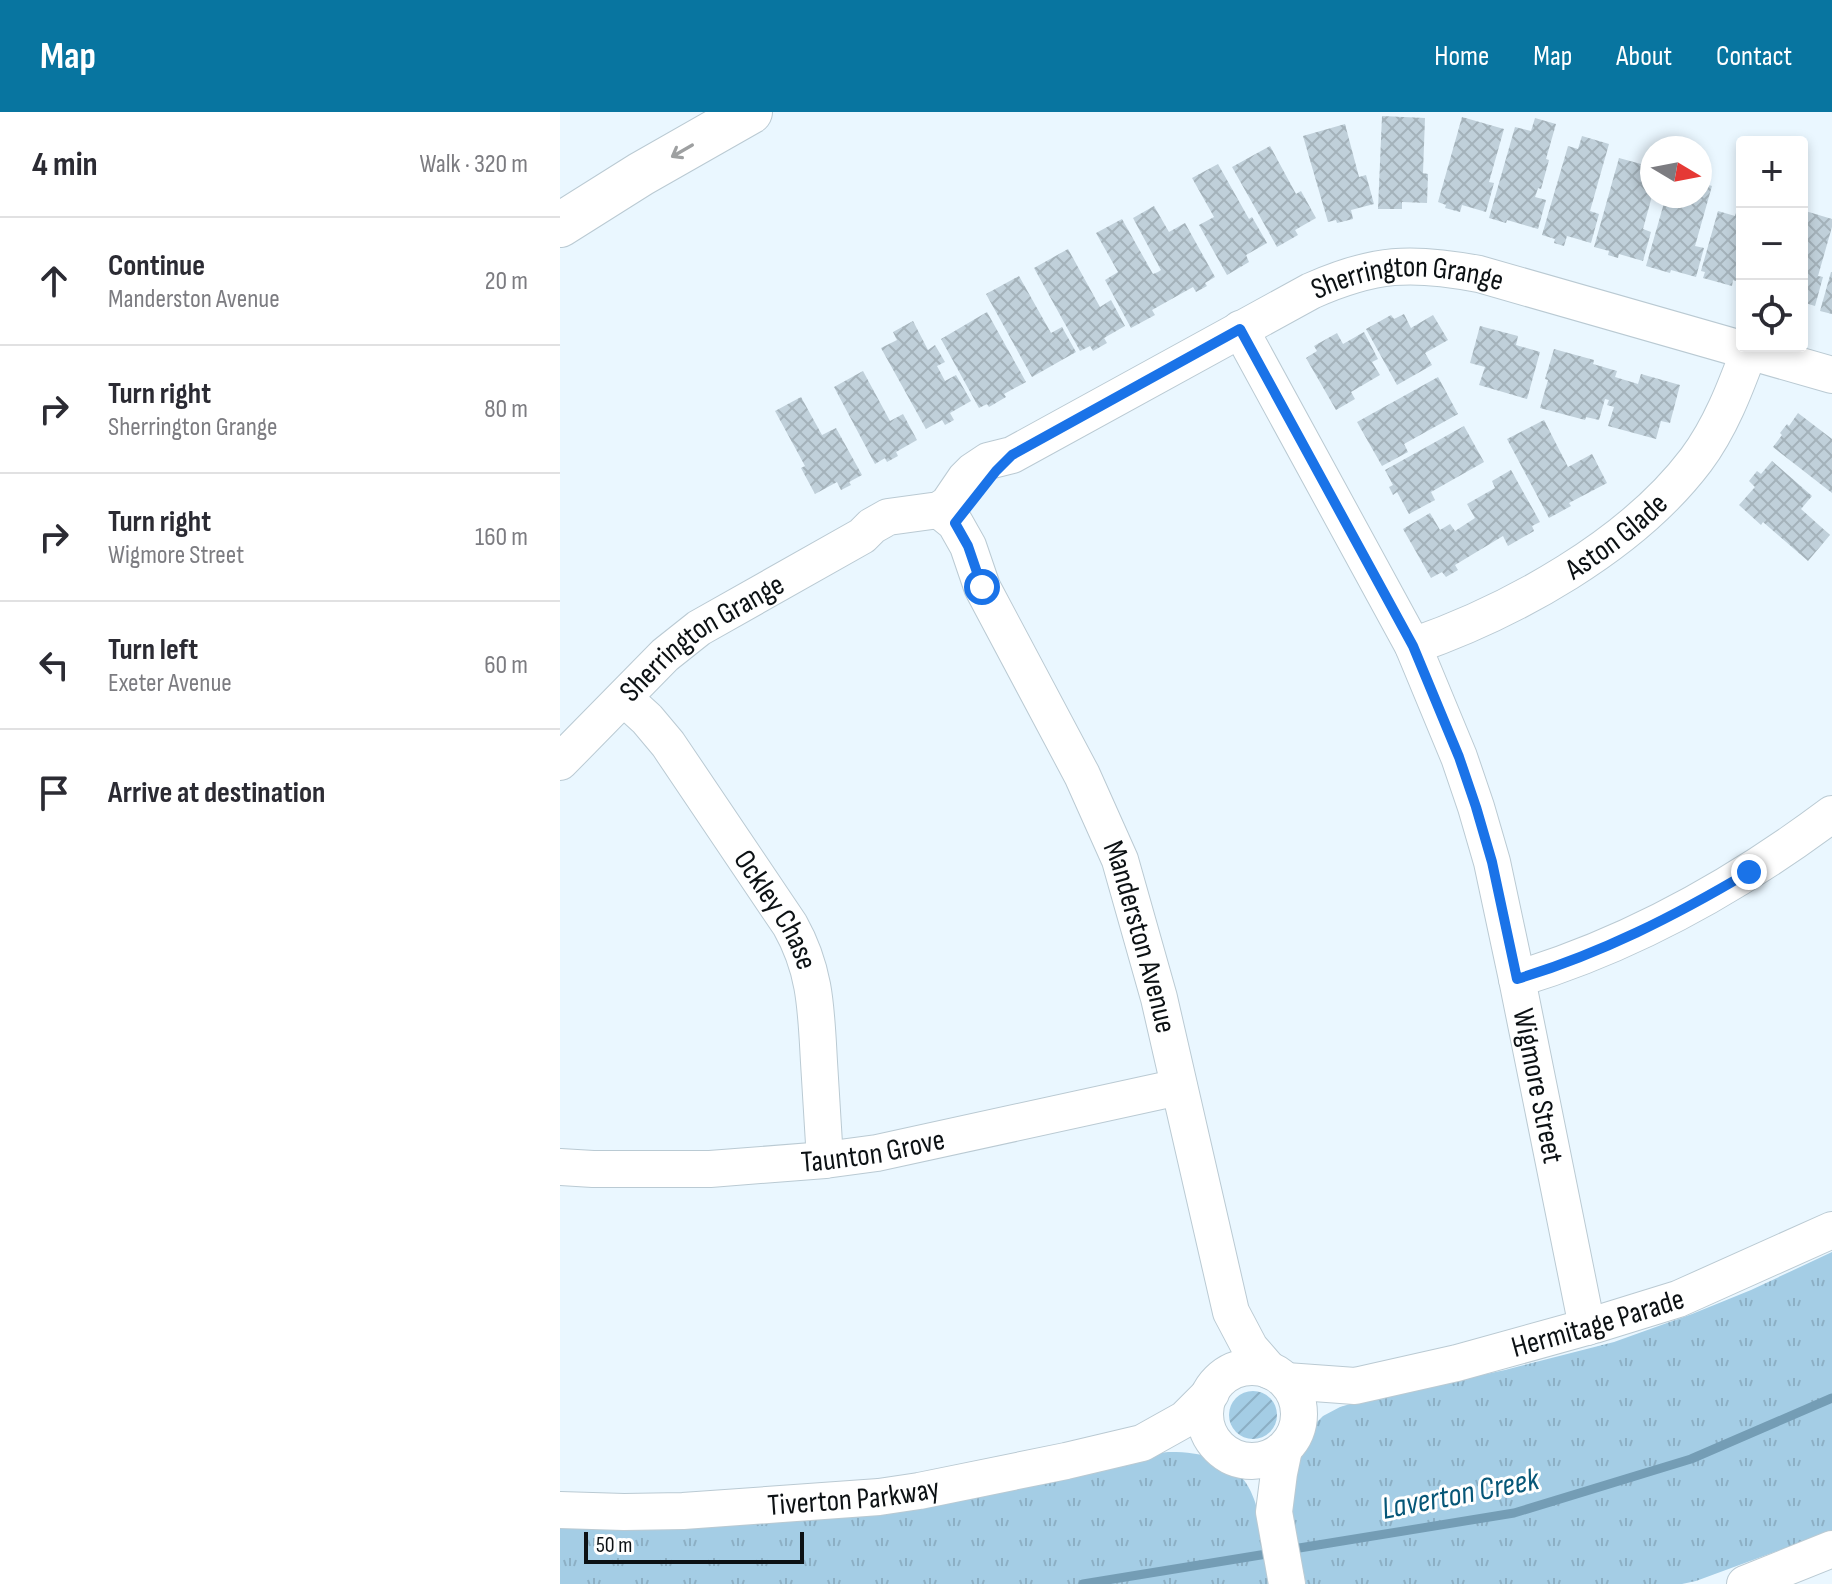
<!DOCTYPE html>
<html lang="en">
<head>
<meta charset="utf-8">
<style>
	body { margin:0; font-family:"Sofia Sans Condensed",sans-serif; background:#f7f7f7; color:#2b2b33 }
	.controls { position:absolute; right:24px; top:24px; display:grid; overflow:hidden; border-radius:8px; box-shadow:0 4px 12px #0003 }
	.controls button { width:72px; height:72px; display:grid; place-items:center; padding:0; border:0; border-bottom:2px solid #e1e1e2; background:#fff; color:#2b2b33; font:40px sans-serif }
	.compass { position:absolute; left:1080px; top:24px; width:72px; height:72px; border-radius:50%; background:#fff; box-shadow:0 4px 12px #0003; rotate:100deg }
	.scale { position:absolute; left:24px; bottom:20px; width:220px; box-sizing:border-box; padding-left:8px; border:4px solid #0c1114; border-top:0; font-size:22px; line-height:28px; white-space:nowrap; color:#0c1114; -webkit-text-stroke:6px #fff; paint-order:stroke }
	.stop { position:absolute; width:24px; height:24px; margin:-18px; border:6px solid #1a73e8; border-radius:50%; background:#fff }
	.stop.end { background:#1a73e8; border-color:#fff; box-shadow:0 2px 8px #0008 }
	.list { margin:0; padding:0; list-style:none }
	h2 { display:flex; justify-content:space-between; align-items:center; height:104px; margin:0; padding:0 32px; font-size:34px }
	h2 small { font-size:26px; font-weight:400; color:#7c7c81 }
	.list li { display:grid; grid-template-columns:52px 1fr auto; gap:24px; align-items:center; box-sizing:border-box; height:128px; padding:0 32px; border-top:2px solid #e1e1e2 }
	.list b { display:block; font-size:30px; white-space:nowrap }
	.list p { margin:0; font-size:26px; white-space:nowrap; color:#7c7c81 }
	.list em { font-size:26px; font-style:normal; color:#7c7c81 }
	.icon { flex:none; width:44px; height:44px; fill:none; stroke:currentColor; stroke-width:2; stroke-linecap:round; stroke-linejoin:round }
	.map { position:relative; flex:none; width:1272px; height:1472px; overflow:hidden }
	header { display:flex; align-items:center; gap:48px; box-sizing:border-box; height:112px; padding:0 40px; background:#0875a0; color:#fff }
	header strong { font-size:38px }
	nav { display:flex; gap:44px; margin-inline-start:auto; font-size:28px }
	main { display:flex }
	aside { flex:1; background:#fff }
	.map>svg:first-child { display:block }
	.park { fill:url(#park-tufts) }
	.garden { fill:url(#garden-furrows) }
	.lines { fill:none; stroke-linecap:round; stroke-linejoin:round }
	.stream { stroke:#749db5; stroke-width:9 }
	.building { fill:url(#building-cross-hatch) }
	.minor-casing { stroke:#bacad3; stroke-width:38 }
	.highway-casing { stroke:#bacad3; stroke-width:46 }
	.minor { stroke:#fff; stroke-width:36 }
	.highway { stroke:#fff; stroke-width:44 }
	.oneway { stroke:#9ea0a1 }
	.route { stroke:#1a73e8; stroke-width:10 }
	.labels { text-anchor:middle; stroke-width:6; stroke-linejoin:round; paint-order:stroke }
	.street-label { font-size:30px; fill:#0c1114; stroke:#fff }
	.water-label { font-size:32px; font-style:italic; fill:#075778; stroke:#fff }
</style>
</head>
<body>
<header>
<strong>Map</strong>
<nav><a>Home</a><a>Map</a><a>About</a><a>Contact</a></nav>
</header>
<main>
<aside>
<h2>4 min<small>Walk · 320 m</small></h2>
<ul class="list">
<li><svg class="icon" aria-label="ahead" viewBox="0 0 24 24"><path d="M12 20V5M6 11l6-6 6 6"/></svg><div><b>Continue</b><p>Manderston Avenue</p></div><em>20 m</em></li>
<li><svg class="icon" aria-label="right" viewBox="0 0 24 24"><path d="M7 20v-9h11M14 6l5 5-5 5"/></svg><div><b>Turn right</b><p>Sherrington Grange</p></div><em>80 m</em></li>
<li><svg class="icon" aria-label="right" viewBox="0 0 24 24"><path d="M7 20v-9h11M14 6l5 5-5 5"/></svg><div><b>Turn right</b><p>Wigmore Street</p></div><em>160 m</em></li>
<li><svg class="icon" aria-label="left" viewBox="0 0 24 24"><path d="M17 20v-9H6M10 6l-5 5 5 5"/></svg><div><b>Turn left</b><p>Exeter Avenue</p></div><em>60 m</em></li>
<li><svg class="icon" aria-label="arrive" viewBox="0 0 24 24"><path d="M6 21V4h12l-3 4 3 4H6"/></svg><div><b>Arrive at destination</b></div></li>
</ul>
</aside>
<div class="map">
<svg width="1272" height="1472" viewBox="0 0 1272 1472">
	<defs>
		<pattern id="park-tufts" width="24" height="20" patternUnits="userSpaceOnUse" patternTransform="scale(2)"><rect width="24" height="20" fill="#a4cde5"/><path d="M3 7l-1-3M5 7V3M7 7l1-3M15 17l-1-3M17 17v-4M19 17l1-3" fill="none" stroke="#8cafc4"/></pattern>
		<pattern id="garden-furrows" width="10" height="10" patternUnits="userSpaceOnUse" patternTransform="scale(2)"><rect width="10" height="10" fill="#a4cde5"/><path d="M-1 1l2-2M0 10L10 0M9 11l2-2" fill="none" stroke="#8cafc4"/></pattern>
		<pattern id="building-cross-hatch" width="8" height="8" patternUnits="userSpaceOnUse" patternTransform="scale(2)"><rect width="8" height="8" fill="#c0d0da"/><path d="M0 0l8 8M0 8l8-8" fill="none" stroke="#a4b2ba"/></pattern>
	</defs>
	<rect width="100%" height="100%" fill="#eaf7ff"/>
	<g class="park">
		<path d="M1272 1140V1419L1136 1469 1122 1472H746L731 1397 740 1332 746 1321 763 1304 780 1295 800 1289 945 1258 1054 1230 1132 1202 1191 1178Z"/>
		<path d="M608 1340C703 1339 698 1398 710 1472H0V1412Z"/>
	</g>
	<circle class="garden" cx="693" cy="1303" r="24"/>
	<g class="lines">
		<g class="stream">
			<path d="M727 1438 954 1401 1131 1347 1272 1286"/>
			<path d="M523 1472 713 1441"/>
		</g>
	</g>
	<g class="building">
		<path d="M822 4 865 6 863 61 868 62 867 91 842 90V97H818Z"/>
		<path d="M902 5 944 17 929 70 934 71 926 100 902 93 900 100 885 96 886 93 878 90Z"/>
		<path d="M975 6 996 12 986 47 989 48 981 77 978 76 975 85 986 88 978 117 947 108 946 111 929 106 955 15 971 19Z"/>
		<path d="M785 12 799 65 806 63 814 92 791 98 793 107 777 111 776 108 768 110 743 24Z"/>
		<path d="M1022 24 1049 32 1030 99 1039 102 1031 131 1007 124 1004 134 994 131 995 127 982 123 1008 34 1018 37Z"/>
		<path d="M710 34 736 82 741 79 756 106 735 118 738 123 717 135 672 55Z"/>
		<path d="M1059 46 1092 55V84L1083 117 1091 120 1083 149 1059 142 1058 146 1048 143 1049 139 1034 135Z"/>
		<path d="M658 52 689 107 692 105 707 131 686 143 689 150 667 163 639 113 654 105 632 66Z"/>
		<path d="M1140 70 1152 74 1135 134 1144 136 1136 165 1111 158 1110 161 1086 154 1106 84H1140Z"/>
		<path d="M1181 82 1182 171 1173 168 1172 174 1143 166 1145 160 1141 159 1158 99 1175 104Z"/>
		<path d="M594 94 609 120 625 111 655 165 645 171 647 174 636 180 633 175 592 198 595 203 571 216 545 168 558 160 536 121 562 107 593 162 598 160 601 158 573 106Z"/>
		<path d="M1242 98 1272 107V115L1258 164 1263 165 1255 194 1242 190Z"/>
		<path d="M508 137 540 195 551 188 565 214 544 226 547 231 533 239 530 234 520 239 474 156Z"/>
		<path d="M1271 160H1272V202L1260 199Z"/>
		<path d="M459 164 491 221 502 215 516 240 472 265 426 182Z"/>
		<path d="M427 200 466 270 444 282 446 285 429 295 427 292 419 296 381 227Z"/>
		<path d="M844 202 851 216 873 203 888 228 865 241 872 253 837 273 806 217 831 203 834 207Z"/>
		<path d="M353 209 368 238 375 233 385 250 377 254 385 269 396 263 411 289 390 301 394 308 385 313 382 308 366 317 321 236 337 228 333 220Z"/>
		<path d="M920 214 958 224 956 233 980 240 967 287 919 273 925 255 910 251Z"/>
		<path d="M804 220 818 247 812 250 820 263 791 280 795 287 776 298 746 246 757 239 754 234 777 221 783 232Z"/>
		<path d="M994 237 1034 248 1033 252 1057 259 1055 265 1078 272 1081 262 1120 273 1110 311 1101 309 1096 327 1048 314 1054 295 1047 293 1049 288 1045 287 1039 308 1026 305 1025 308 980 296 988 268 985 267Z"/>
		<path d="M303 259 330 309 343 302 357 328 336 340 338 344 327 350 325 346 315 352 274 275Z"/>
		<path d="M878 265 898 302 844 332 848 340 822 354 797 310Z"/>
		<path d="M241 285 262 323 276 316 302 363 289 370 291 373 281 378 277 370 255 382 241 356 245 354 215 299Z"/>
		<path d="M1238 301 1272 327V381L1213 335 1222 323 1220 321 1227 312 1229 314Z"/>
		<path d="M984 308 1008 355 1032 342 1047 371 1009 391 1011 394 989 406 947 327Z"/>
		<path d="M904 314 924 350 871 380 875 388 849 402 837 380 833 383 829 375 833 373 825 358Z"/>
		<path d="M1212 349 1252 384 1241 397 1270 423 1248 449 1203 410 1201 413 1179 393 1195 375 1189 369 1197 359 1201 362Z"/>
		<path d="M951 358 980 410 972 414 974 419 948 434 943 424 895 453 898 458 886 465 882 460 871 466 843 417 870 401 880 418 890 412 895 419 915 406 907 392 935 376 932 369Z"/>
	</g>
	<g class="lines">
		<defs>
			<g id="minor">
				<path id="s1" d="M680 217 853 534 899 645 916 695 932 750 957 867 1027 1215"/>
				<path id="s2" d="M379 398 395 411 408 434 422 475 522 663 560 748 599 886 671 1200 690 1236 710 1259"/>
				<path id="s3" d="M853 534C953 499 1071 434 1136 348 1160 316 1175 277 1189 239"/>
				<path id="s4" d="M64 586 87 607 108 632 230 813C256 859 256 898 259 950 261 982 263 1015 265 1048"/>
				<path id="s5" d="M0 650 105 543 139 516 302 424 312 414 328 405 379 398 388 392 405 367 413 359 428 349 452 343 751 179C814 151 851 149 919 162L1272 263"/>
				<path d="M957 867C1073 832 1176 774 1272 702"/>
				<path id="s6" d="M0 1055 33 1057H150L265 1048 317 1041 619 975"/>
				<circle cx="692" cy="1302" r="47"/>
				<path id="s7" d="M726 1269 795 1274 897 1251 1034 1213 1118 1187 1272 1118"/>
				<path d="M724 1337 719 1361 714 1400 727 1472"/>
				<path id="s8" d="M0 1398 64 1400 123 1399 319 1385 359 1379 506 1349 582 1331 625 1307 651 1281"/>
				<path d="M1185 1472 1272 1437"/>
			</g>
			<path id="highway" d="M0 113 81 62 190 0"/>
		</defs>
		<use href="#minor" class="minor-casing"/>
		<use href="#highway" class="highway-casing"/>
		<use href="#minor" class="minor"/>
		<use href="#highway" class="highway"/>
	</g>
	<defs><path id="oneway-shaft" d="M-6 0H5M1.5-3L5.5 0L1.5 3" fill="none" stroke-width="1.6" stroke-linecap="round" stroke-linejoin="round" transform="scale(2)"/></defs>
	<use class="oneway" href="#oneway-shaft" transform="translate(122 39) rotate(150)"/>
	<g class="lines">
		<path class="route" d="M422 475 408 434 395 411 436 359 452 343 680 217 853 534 899 645 916 695 932 750 957 867C1040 842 1115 804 1189 760"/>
	</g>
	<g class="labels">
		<g class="street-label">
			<text dy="10" stroke="none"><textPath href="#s5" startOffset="1000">Sherrington Grange</textPath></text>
			<text dy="10" stroke="none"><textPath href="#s3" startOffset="232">Aston Glade</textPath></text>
			<text dy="10" stroke="none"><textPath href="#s5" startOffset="190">Sherrington Grange</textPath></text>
			<text dy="10" stroke="none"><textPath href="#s4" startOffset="262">Ockley Chase</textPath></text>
			<text dy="10" stroke="none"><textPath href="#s2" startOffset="476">Manderston Avenue</textPath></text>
			<text dy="10" stroke="none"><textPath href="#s1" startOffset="820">Wigmore Street</textPath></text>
			<text dy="10" stroke="none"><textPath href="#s6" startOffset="314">Taunton Grove</textPath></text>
			<text dy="10" stroke="none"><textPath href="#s7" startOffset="320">Hermitage Parade</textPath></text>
			<text dy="10" stroke="none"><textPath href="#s8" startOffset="294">Tiverton Parkway</textPath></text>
		</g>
		<g class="water-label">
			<text transform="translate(900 1381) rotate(-11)" y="11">Laverton Creek</text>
		</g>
	</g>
</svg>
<div class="controls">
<button>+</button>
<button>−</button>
<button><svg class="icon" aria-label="locate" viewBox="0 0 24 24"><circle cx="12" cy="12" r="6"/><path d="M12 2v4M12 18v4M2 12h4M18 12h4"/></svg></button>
</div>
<svg class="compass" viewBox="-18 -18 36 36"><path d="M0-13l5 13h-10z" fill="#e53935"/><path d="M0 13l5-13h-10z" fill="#7c7c81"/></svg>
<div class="scale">50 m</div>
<div class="stop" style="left:422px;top:475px"></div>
<div class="stop end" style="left:1189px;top:760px"></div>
</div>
</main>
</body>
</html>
